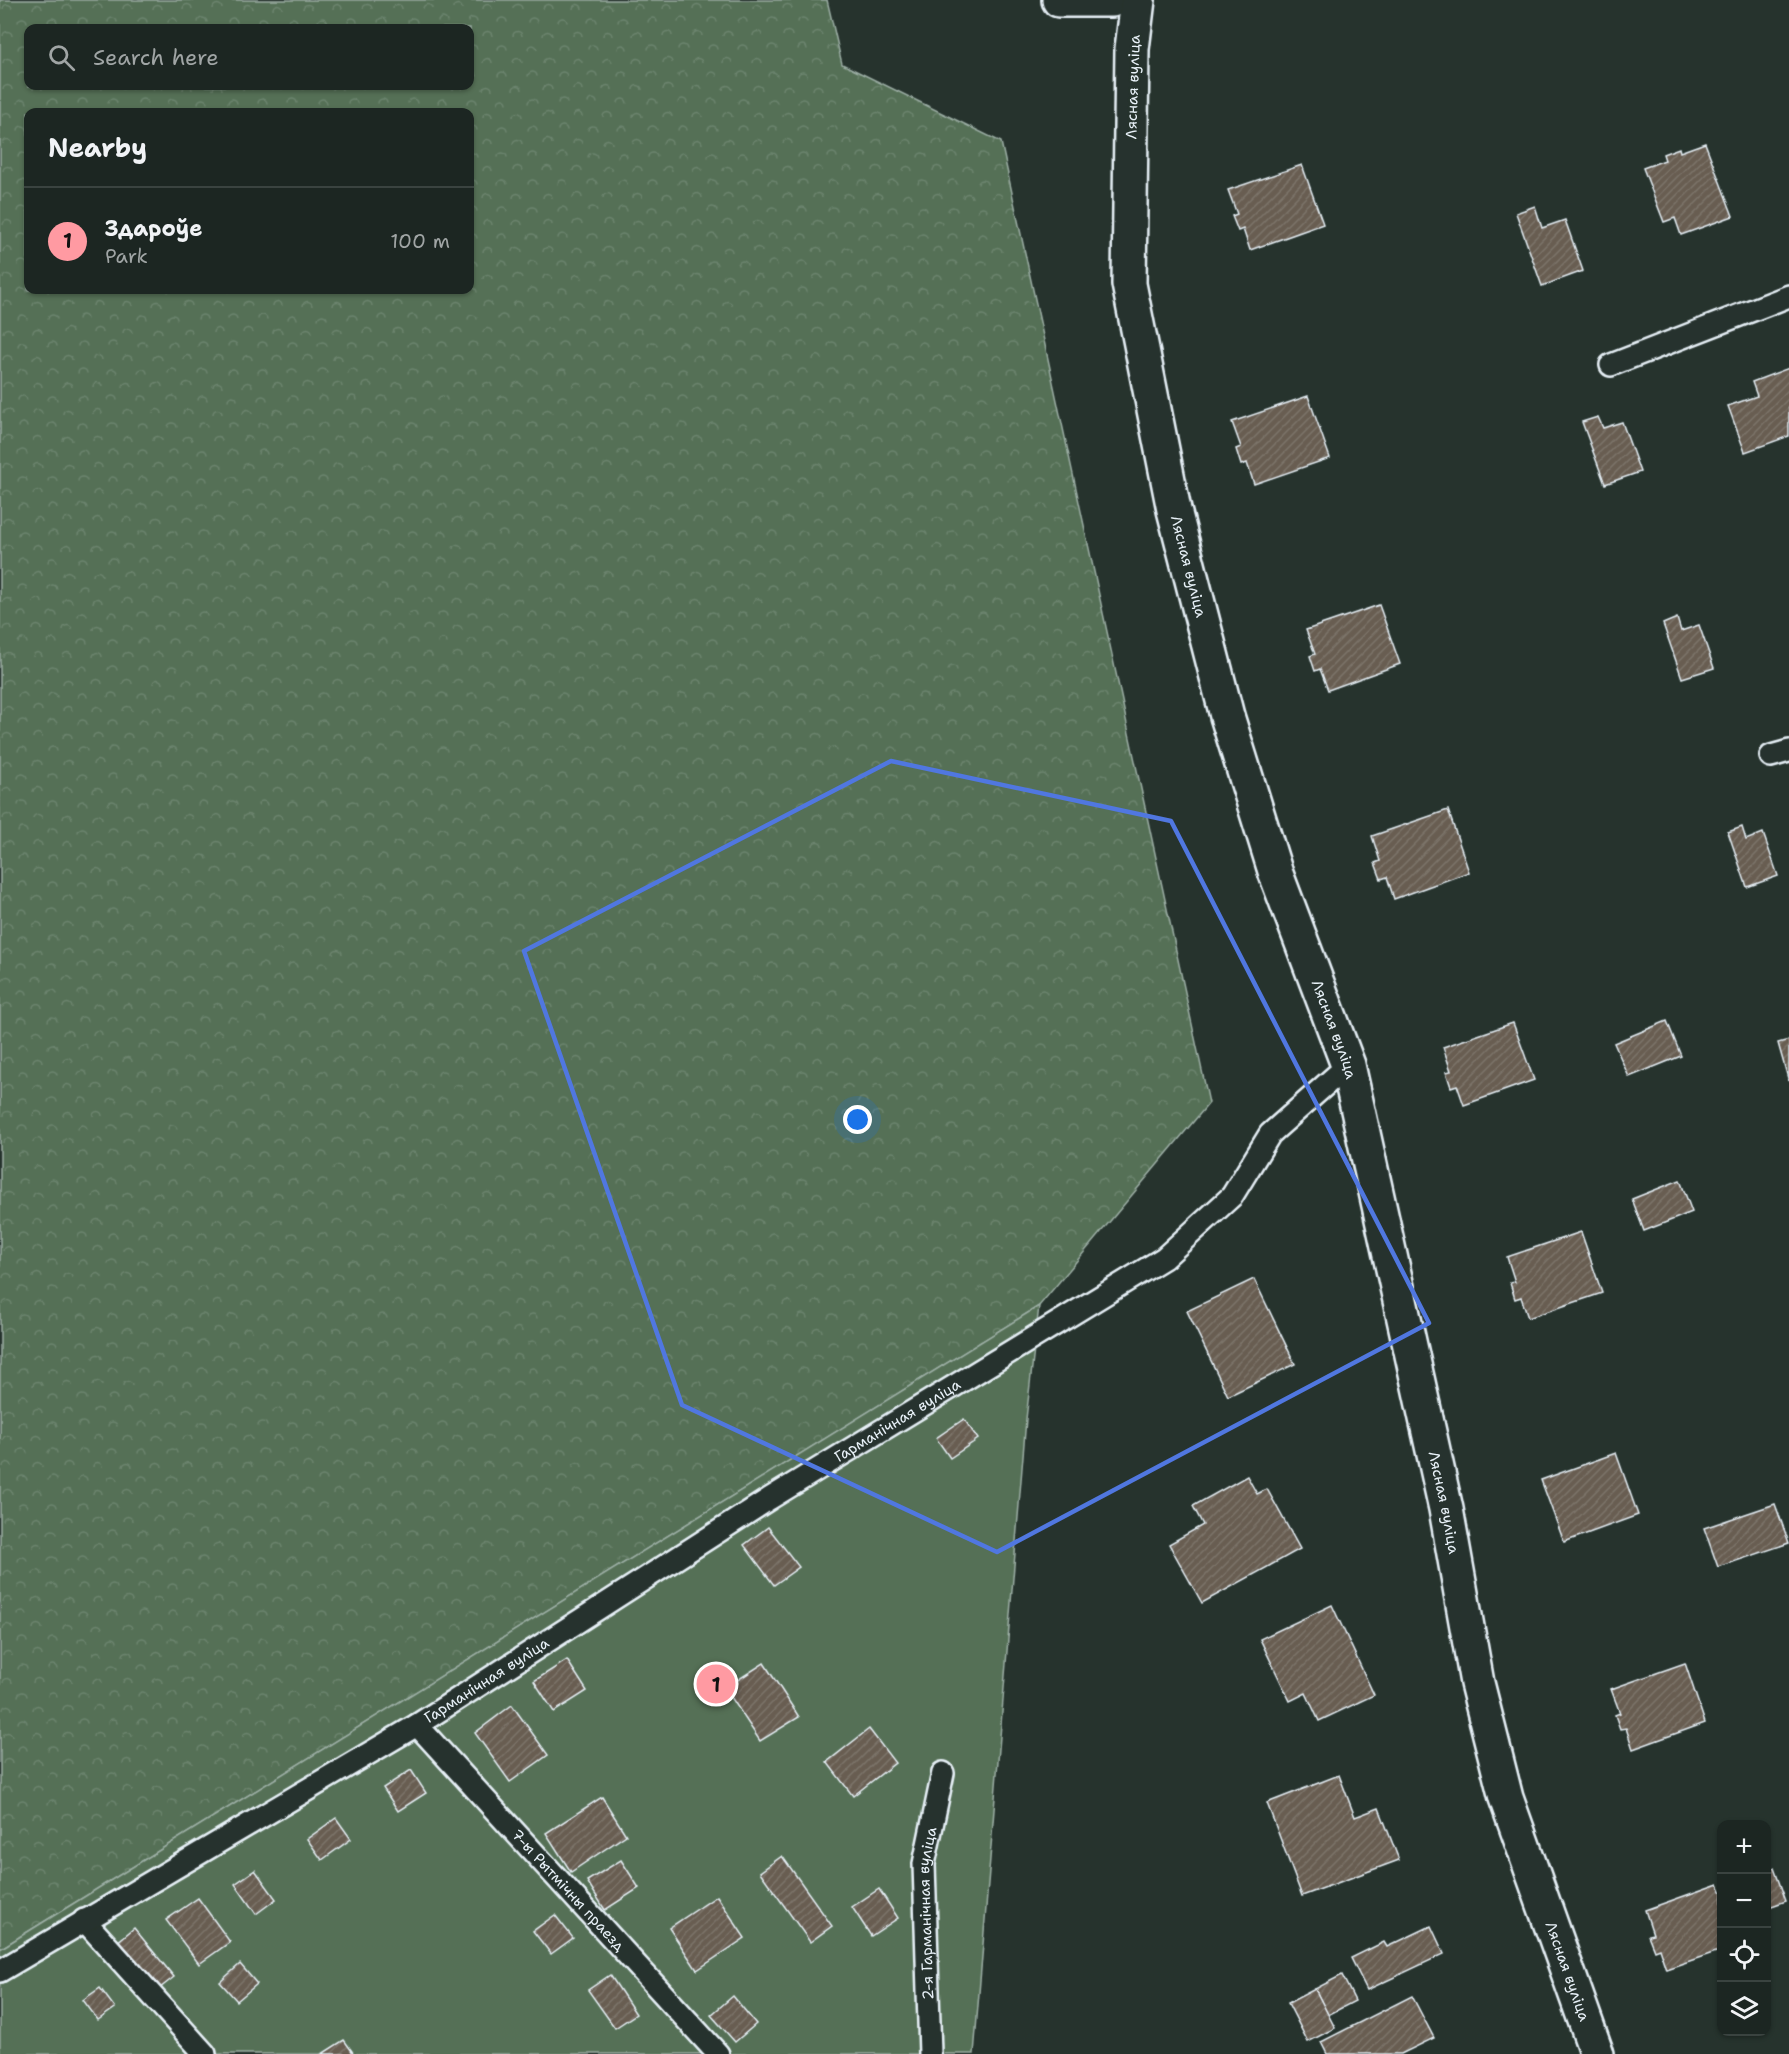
<!DOCTYPE html>
<html lang="en">
<head>
<meta charset="utf-8">
<style>
	body { margin:0; font-family:"Shantell Sans",sans-serif; background:#29322f; color:#f1f3f6 }
	.controls { position:absolute; right:18px; bottom:18px; display:grid; overflow:hidden; border-radius:12px; box-shadow:0 2px 4px #0004 }
	.controls button { width:54px; height:54px; display:grid; place-items:center; padding:0; border:0; border-bottom:2px solid #3a4340; background:#1c2622; color:#f1f3f6; font:30px sans-serif }
	.you { position:absolute; left:858px; top:1120px; width:21px; height:21px; margin:-15px; border:4px solid #fff; border-radius:50%; background:#1a73e8; box-shadow:0 0 0 9px #1a73e833 }
	.badge { display:grid; place-items:center; width:39px; height:39px; border-radius:50%; background:#ff9aa2; color:#111; font-size:20px; font-weight:700 }
	.pin { position:absolute; translate:-50% -50%; border:3px solid #fff; box-shadow:0 2px 6px #0006 }
	.list { margin:0; padding:0; list-style:none }
	h2 { display:flex; justify-content:space-between; align-items:center; height:78px; margin:0; padding:0 24px; font-size:26px }
	h2 small { font-size:20px; font-weight:400; color:#a0a5a5 }
	.list li { display:grid; grid-template-columns:39px 1fr auto; gap:18px; align-items:center; box-sizing:border-box; height:108px; padding:0 24px; border-top:2px solid #3a4340 }
	.list b { display:block; font-size:22px; white-space:nowrap }
	.list p { margin:0; font-size:20px; white-space:nowrap; color:#a0a5a5 }
	.list em { font-size:20px; font-style:normal; color:#a0a5a5 }
	.icon { flex:none; width:33px; height:33px; fill:none; stroke:currentColor; stroke-width:2; stroke-linecap:round; stroke-linejoin:round }
	.map { position:relative; flex:none; width:1789px; height:2054px; overflow:hidden }
	.search { position:absolute; background:#1c2622; box-shadow:0 2px 4px #0004; left:24px; top:24px; width:450px; height:66px; display:flex; align-items:center; gap:15px; box-sizing:border-box; padding:0 21px; border-radius:12px; color:#a0a5a5; font-size:22px }
	.panel { position:absolute; background:#1c2622; box-shadow:0 2px 4px #0004; left:24px; top:108px; width:450px; height:186px; border-radius:12px }
	.map>svg:first-child { display:block }
	.forest { fill:url(#forest-crowns); stroke:#9eb0a7; stroke-width:1.5; fill-rule:evenodd }
	.garden { fill:#557056; stroke:#9eb0a7; stroke-width:1.5 }
	.building { fill:url(#building-hatch); stroke:#e8f1f8; stroke-width:1.5 }
	.lines { fill:none; stroke-linecap:round; stroke-linejoin:round }
	.lane-casing { stroke:#e8f1f8; stroke-width:26 }
	.street-casing { stroke:#e8f1f8; stroke-width:38 }
	.lane { stroke:#26332d; stroke-width:21 }
	.street { stroke:#26332d; stroke-width:33 }
	.marked { fill:none; stroke:#5077e0; stroke-width:4.5; stroke-linejoin:round }
	.labels { text-anchor:middle; stroke-width:4.5; stroke-linejoin:round; paint-order:stroke }
	.street-label { font-size:15px; fill:#e8f1f8; stroke:#26332d }
</style>
</head>
<body>
<div class="map">
<svg width="1789" height="2054" viewBox="0 0 1789 2054">
	<defs>
		<pattern id="forest-crowns" width="20" height="18" patternUnits="userSpaceOnUse" patternTransform="scale(1.5)"><rect width="20" height="18" fill="#557056"/><path d="M2 6a3 3 0 1 1 6 0M12 15a3 3 0 1 1 6 0" fill="none" stroke="#6d856f"/></pattern>
		<pattern id="building-hatch" width="6" height="6" patternUnits="userSpaceOnUse" patternTransform="scale(1.5)"><rect width="6" height="6" fill="#675d51"/><path d="M-1 1l2-2M0 6l6-6M5 7l2-2" fill="none" stroke="#7d756b"/></pattern>
	</defs>
	<rect width="100%" height="100%" fill="#26332d"/>
	<filter id="ink" filterUnits="userSpaceOnUse"><feTurbulence type="fractalNoise" baseFrequency=".0167" numOctaves="2"/><feDisplacementMap in="SourceGraphic" scale="12" xChannelSelector="R" yChannelSelector="G"/><feConvolveMatrix kernelMatrix="1 2 1 2 8 2 1 2 1" color-interpolation-filters="sRGB"/></filter>
	<g filter="url(#ink)">
		<path class="forest" d="M0 0H827L842 64 1001 142 1209 1103 1039 1306 0 1949ZM28 28H470V86H28ZM28 112H470V290H28Z"/>
		<path class="garden" d="M1039 1306 1026 1419 974 2054H0V1949Z"/>
		<g class="building">
			<path d="M1705 143 1733 216 1681 235 1675 218 1664 222 1643 168 1665 160 1663 154 1679 148 1680 152Z"/>
			<path d="M1302 165 1323 224 1250 250 1243 229 1238 231 1232 216 1237 214 1228 190Z"/>
			<path d="M1535 206 1542 228 1565 220 1583 271 1542 286 1516 213Z"/>
			<path d="M1789 368V436L1745 452 1728 406 1757 396 1752 382Z"/>
			<path d="M1308 396 1330 458 1254 484 1247 463 1241 465 1236 449 1241 447 1232 422Z"/>
			<path d="M1598 417 1603 428 1622 422 1640 472 1605 484 1582 422Z"/>
			<path d="M1379 605 1400 664 1328 690 1320 669 1315 671 1310 656 1315 654 1306 630Z"/>
			<path d="M1677 618 1681 631 1699 625 1714 668 1682 678 1663 624Z"/>
			<path d="M1448 810 1469 872 1394 899 1387 877 1381 879 1375 863 1380 861 1372 836Z"/>
			<path d="M1742 827 1746 840 1763 833 1778 876 1747 887 1728 832Z"/>
			<path d="M1667 1021 1681 1056 1629 1077 1614 1043Z"/>
			<path d="M1513 1023 1534 1080 1464 1105 1457 1085 1451 1087 1446 1072 1451 1071 1443 1047Z"/>
			<path d="M1789 1040V1082L1778 1043Z"/>
			<path d="M1680 1180 1692 1212 1644 1231 1632 1199Z"/>
			<path d="M1581 1232 1602 1293 1528 1318 1521 1297 1515 1299 1510 1283 1515 1282 1507 1257Z"/>
			<path d="M1254 1279 1295 1364 1228 1396 1187 1311Z"/>
			<path d="M964 1419 978 1439 950 1458 936 1438Z"/>
			<path d="M1616 1453 1638 1515 1564 1542 1541 1480Z"/>
			<path d="M1247 1476 1257 1494 1267 1489 1300 1549 1202 1603 1169 1544 1203 1525 1193 1506Z"/>
			<path d="M1775 1504 1789 1543 1718 1567 1704 1528Z"/>
			<path d="M768 1527 799 1567 774 1585 744 1545Z"/>
			<path d="M1332 1605 1374 1695 1319 1721 1306 1693 1290 1701 1260 1639Z"/>
			<path d="M567 1660 587 1691 554 1712 534 1681Z"/>
			<path d="M764 1663 799 1717 760 1741 725 1688Z"/>
			<path d="M1685 1663 1705 1723 1633 1749 1626 1728 1620 1729 1615 1715 1620 1713 1611 1689Z"/>
			<path d="M512 1705 548 1755 510 1782 475 1733Z"/>
			<path d="M869 1729 895 1763 853 1796 827 1762Z"/>
			<path d="M411 1770 426 1793 398 1811 383 1788Z"/>
			<path d="M1339 1775 1355 1817 1379 1808 1399 1860 1302 1896 1267 1803Z"/>
			<path d="M602 1797 626 1835 571 1872 546 1833Z"/>
			<path d="M336 1818 351 1839 322 1860 307 1839Z"/>
			<path d="M782 1856 832 1926 810 1942 760 1872Z"/>
			<path d="M621 1860 639 1888 605 1910 587 1881Z"/>
			<path d="M1774 1868 1786 1901 1766 1908V1870Z"/>
			<path d="M255 1870 276 1899 256 1914 235 1884Z"/>
			<path d="M1718 1884 1722 1893V1950L1666 1969 1659 1948 1654 1950 1648 1935 1653 1934 1645 1910Z"/>
			<path d="M879 1889 898 1918 871 1936 852 1907Z"/>
			<path d="M717 1896 745 1938 697 1970 669 1928Z"/>
			<path d="M198 1898 230 1942 199 1964 166 1920Z"/>
			<path d="M555 1915 573 1938 551 1954 533 1931Z"/>
			<path d="M1431 1926 1444 1954 1367 1990 1351 1958 1384 1942 1387 1947Z"/>
			<path d="M134 1928 174 1977 155 1992 116 1943Z"/>
			<path d="M240 1964 257 1984 237 2001 220 1982Z"/>
			<path d="M610 1975 636 2014 615 2028 588 1990Z"/>
			<path d="M1342 1975 1355 2001 1328 2015 1315 1989Z"/>
			<path d="M100 1988 115 2008 98 2020 83 2000Z"/>
			<path d="M1315 1989 1335 2028 1308 2042 1288 2003Z"/>
			<path d="M733 1996 756 2024 735 2042 711 2015Z"/>
			<path d="M1412 1996 1434 2038 1401 2054H1327L1321 2042Z"/>
			<path d="M344 2040 354 2054H322Z"/>
		</g>
		<g class="lines">
			<defs>
				<g id="lane">
					<path d="M1611 365 1789 296"/>
					<path d="M1771 756 1789 751"/>
					<path id="s1" d="M417 1725 718 2054"/>
					<path d="M84 1920 205 2054"/>
					<path id="s2" d="M0 1971 417 1725 769 1499 1164 1258 1232 1196 1270 1134 1348 1065"/>
					<path id="s3" d="M930 2054 924 1864 943 1773"/>
				</g>
				<g id="street">
					<path d="M1059 0H1112"/>
					<path id="s4" d="M1138 0 1132 49 1129 284 1174 510 1227 716 1276 874 1348 1065 1446 1509 1477 1683 1506 1798 1597 2054"/>
				</g>
			</defs>
			<use href="#lane" class="lane-casing"/>
			<use href="#street" class="street-casing"/>
			<use href="#lane" class="lane"/>
			<use href="#street" class="street"/>
		</g>
	</g>
	<path class="marked" d="M891 761 1171 821 1429 1323 997 1552 682 1405 524 951Z"/>
	<g class="labels">
		<g class="street-label">
			<text transform="translate(1133 87) rotate(-88)" y="5">Лясная вуліца</text>
			<text dy="5" stroke="none"><textPath href="#s4" startOffset="573">Лясная вуліца</textPath></text>
			<text dy="5" stroke="none"><textPath href="#s4" startOffset="1059">Лясная вуліца</textPath></text>
			<text dy="5" stroke="none"><textPath href="#s2" startOffset="1053">Гарманічная вуліца</textPath></text>
			<text dy="5" stroke="none"><textPath href="#s4" startOffset="1545">Лясная вуліца</textPath></text>
			<text dy="5" stroke="none"><textPath href="#s2" startOffset="567">Гарманічная вуліца</textPath></text>
			<text dy="5" stroke="none"><textPath href="#s1" startOffset="224">7-ы Рытмічны праезд</textPath></text>
			<text dy="5" stroke="none"><textPath href="#s3" startOffset="141">2-я Гарманічная вуліца</textPath></text>
			<text dy="5" stroke="none"><textPath href="#s4" startOffset="2031">Лясная вуліца</textPath></text>
		</g>
	</g>
</svg>
<div class="controls">
<button>+</button>
<button>−</button>
<button><svg class="icon" aria-label="locate" viewBox="0 0 24 24"><circle cx="12" cy="12" r="6"/><path d="M12 2v4M12 18v4M2 12h4M18 12h4"/></svg></button>
<button><svg class="icon" aria-label="layers" viewBox="0 0 24 24"><path d="M12 4l9 5-9 5-9-5zM3 14l9 5 9-5"/></svg></button>
</div>
<div class="you"></div>
<div class="pin badge" style="left:716px;top:1684px">1</div>
<div class="search"><svg class="icon" aria-label="search" viewBox="0 0 24 24"><circle cx="10" cy="10" r="6"/><path d="M15 15l6 6"/></svg>Search here</div>
<section class="panel">
<h2>Nearby<small></small></h2>
<ul class="list">
<li><span class="badge">1</span><div><b>Здароўе</b><p>Park</p></div><em>100 m</em></li>
</ul>
</section>
</div>
</body>
</html>
